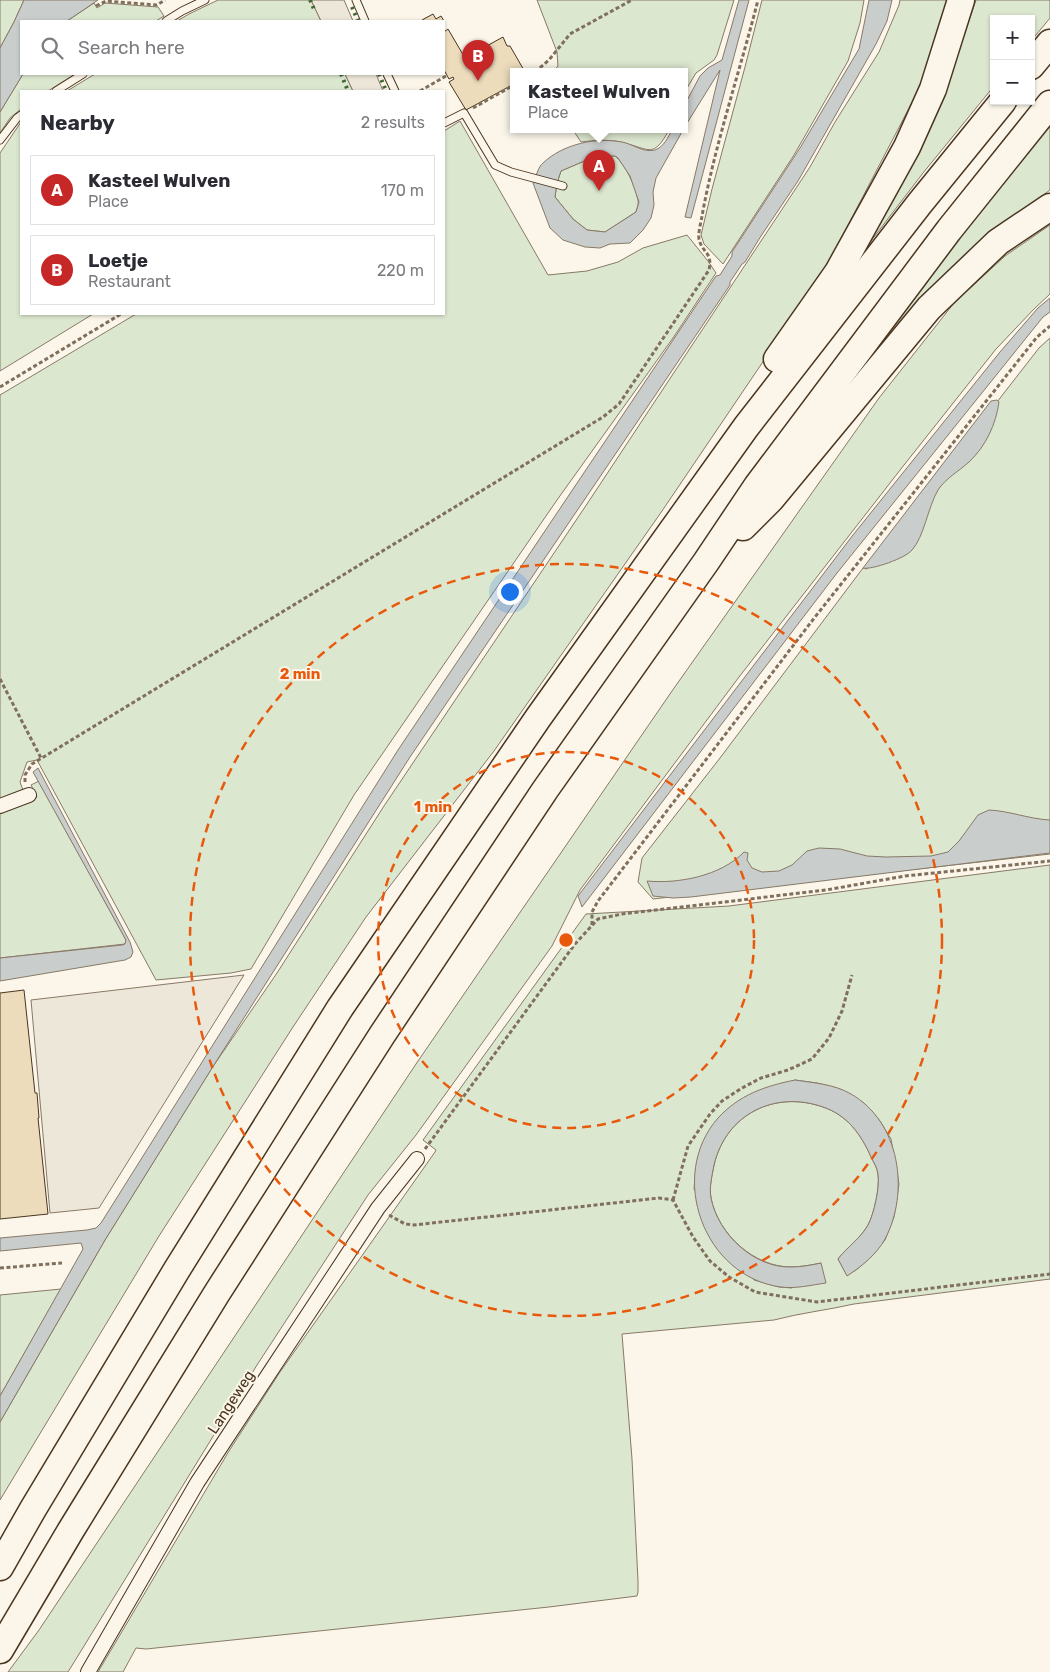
<!DOCTYPE html>
<html lang="en">
<head>
<meta charset="utf-8">
<style>
	body { margin:0; font-family:Rubik,sans-serif; background:#f2f2f3; color:#2b2b33 }
	.controls { position:absolute; right:15px; top:15px; display:grid; overflow:hidden; border-radius:0px; box-shadow:0 1px 4px #0004 }
	.controls button { width:45px; height:45px; display:grid; place-items:center; padding:0; border:0; border-bottom:1px solid #e1e1e2; background:#fff; color:#2b2b33; font:25px sans-serif }
	.you { position:absolute; left:509px; top:591px; width:18px; height:18px; margin:-12px; border:4px solid #fff; border-radius:50%; background:#1a73e8; box-shadow:0 0 0 8px #1a73e833 }
	.badge { display:grid; place-items:center; width:32px; height:32px; border-radius:50%; background:#c62828; color:#fff; font-size:16px; font-weight:700 }
	.pin { position:absolute; translate:-50% -41px; filter:drop-shadow(0 1px 2px #0008) }
	.pin::after { content:''; position:absolute; top:26px; width:18px; height:15px; background:inherit; clip-path:polygon(0 0,100% 0,50% 100%) }
	.popup { position:absolute; left:510px; top:68px; width:178px; height:65px; box-sizing:border-box; display:grid; place-content:center; border-radius:0px; background:#fff; filter:drop-shadow(0 1px 4px #0005); font-size:16px; white-space:nowrap; color:#7c7c81 }
	.popup b { font-size:19px; color:#2b2b33 }
	.popup::after { content:''; position:absolute; left:50%; top:100%; margin-left:-10px; border:10px solid transparent; border-top-color:#fff }
	.list { margin:0; padding:0; list-style:none }
	h2 { display:flex; justify-content:space-between; align-items:center; height:65px; margin:0; padding:0 20px; font-size:21px }
	h2 small { font-size:16px; font-weight:400; color:#7c7c81 }
	.list li { display:grid; grid-template-columns:32px 1fr auto; gap:15px; align-items:center; box-sizing:border-box; height:70px; margin:0 10px 10px; padding:0 10px; border:1px solid #e1e1e2; border-radius:0px }
	.list b { display:block; font-size:19px; white-space:nowrap }
	.list p { margin:0; font-size:16px; white-space:nowrap; color:#7c7c81 }
	.list em { font-size:16px; font-style:normal; color:#7c7c81 }
	.icon { flex:none; width:28px; height:28px; fill:none; stroke:currentColor; stroke-width:2; stroke-linecap:round; stroke-linejoin:round }
	.map { position:relative; flex:none; width:1050px; height:1672px; overflow:hidden }
	.search { position:absolute; background:#fff; box-shadow:0 1px 4px #0004; left:20px; top:20px; width:425px; height:55px; display:flex; align-items:center; gap:12px; box-sizing:border-box; padding:0 18px; border-radius:0px; color:#7c7c81; font-size:19px }
	.panel { position:absolute; background:#fff; box-shadow:0 1px 4px #0004; left:20px; top:90px; width:425px; height:225px; border-radius:0px }
	.map>svg:first-child { display:block }
	.green { fill:#dce7d0; stroke:#887966; fill-rule:evenodd }
	.parking { fill:#ede7d9; stroke:#887966 }
	.water { fill:#c9cecd; stroke:#887966; fill-rule:evenodd }
	.building { fill:#ecdcbc; stroke:#4a3520 }
	.lines { fill:none; stroke-linecap:round; stroke-linejoin:round }
	.service-casing { stroke:#4a3520; stroke-width:9 }
	.minor-casing { stroke:#4a3520; stroke-width:16 }
	.motorway-casing { stroke:#4a3520; stroke-width:29 }
	.path { stroke:#7f6f5c; stroke-width:3; stroke-dasharray:4 2.5; stroke-linecap:butt }
	.service { stroke:#fbf6e9; stroke-width:7 }
	.minor { stroke:#fbf6e9; stroke-width:14 }
	.motorway { stroke:#fbf6e9; stroke-width:26 }
	.hedge { stroke:#436837; stroke-width:4; stroke-dasharray:2.5 4; stroke-linecap:butt }
	.ring { fill:none; stroke:#e8590c; stroke-width:2.5; stroke-dasharray:9 6 }
	.labels { text-anchor:middle; stroke-width:4; stroke-linejoin:round; paint-order:stroke }
	.street-label { font-size:15px; fill:#4a3520; stroke:#fbf6e9 }
	.centre { fill:#e8590c; stroke:#fbf6e9; stroke-width:2.5 }
	.ring-label { font-size:15px; text-anchor:middle; font-weight:bold; fill:#e8590c; stroke:#fbf6e9; stroke-width:4; stroke-linejoin:round; paint-order:stroke }
</style>
</head>
<body>
<div class="map">
<svg width="1050" height="1672" viewBox="0 0 1050 1672">
	<rect width="100%" height="100%" fill="#fbf6e9"/>
	<g class="green">
		<path d="M0 0H24L14 22 0 48Z"/>
		<path d="M218 0H311L321 21H177L189 14Z"/>
		<path d="M537 0H734L717 55 714 60 696 73 684 93V72H553L558 66 557 52Z"/>
		<path d="M762 0H864L860 23 848 61 794 155 723 264 704 244 701 235 712 189 745 67Z"/>
		<path d="M900 0H951L919 89 823 273 662 511 494 751 366 917 293 1027 159 1236 0 1500V1422L105 1240 212 1068 277 973 384 806 587 504 810 167 835 122 879 52 899 5Z"/>
		<path d="M976 0H1050V18L1031 41V19H994V86L923 173 861 254 943 99Z"/>
		<path d="M94 3 97 8 105 3 158 7 164 16 156 21H67Z"/>
		<path d="M23 74H75L48 91H21V109L10 118 0 133V112Z"/>
		<path d="M95 74H345L353 91H67Z"/>
		<path d="M460 121 548 275 587 271 618 262 643 248 687 235 708 261 716 273 673 338 557 500 354 795 251 969 231 973 156 980 37 760 27 762 20 782 23 790 0 799V395L136 314H444V131Z"/>
		<path d="M21 122V314H93L0 371V153Z"/>
		<path d="M1050 122V190L992 233 852 380 919 290Z"/>
		<path d="M573 130H669C653 159 650 149 624 143 610 139 595 140 581 142Z"/>
		<path d="M596 156H615C626 165 635 186 638 200 639 204 637 208 636 212L605 232 587 230 573 219 555 197 557 183 561 171Z"/>
		<path d="M1050 225V294L1034 309 996 349 904 465 739 677 580 890 552 946 416 1135 368 1195 257 1365 68 1672H8L39 1630 416 1064 672 691 879 398 954 303 1005 256Z"/>
		<path d="M1050 338V854L653 899 638 882 642 858 720 758 863 568 867 569 1039 348Z"/>
		<path d="M39 781 126 940 125 944 0 958V813L37 797 31 785Z"/>
		<path d="M1050 865V1279L854 1304C828 1310 800 1313 774 1320L622 1334 632 1459 638 1581V1592L637 1596 549 1607 146 1649 136 1648 123 1672H98L229 1451 280 1372 435 1152 436 1150 423 1140 586 914 729 906ZM795 1080 817 1083 840 1089 864 1103 880 1121 891 1139 899 1184 894 1217 885 1240 871 1257 856 1270 847 1275 838 1259C847 1247 860 1239 868 1225 874 1214 880 1187 878 1174 877 1167 874 1163 871 1157 861 1134 847 1115 823 1107 775 1090 726 1114 714 1165 712 1176 709 1187 711 1198 718 1234 754 1267 791 1267 801 1267 811 1265 821 1263L792 1288 779 1287 754 1280 694 1189 696 1167 702 1144Z"/>
		<path d="M61 1289 0 1396V1295Z"/>
	</g>
	<g class="parking">
		<path d="M311 0H344L353 21H321Z"/>
		<path d="M345 74H376L383 91H353Z"/>
		<path d="M244 975 99 1208 50 1213 31 1000Z"/>
	</g>
	<g class="water">
		<path d="M24 0H98L67 21H21V74H23L0 112V48L14 22Z"/>
		<path d="M739 0H749L691 218 685 217 720 70 684 128V106L700 76 708 68 722 60Z"/>
		<path d="M869 0H892L887 21 876 44 798 181 761 236 745 262 742 264 730 282V285L410 757 212 1068 105 1240 0 1422V1396L83 1249 81 1243 0 1251V1238L87 1230 96 1228 101 1223 398 750 716 276 720 275 732 256V252L800 148 859 49Z"/>
		<path d="M672 130H683L656 178 653 192 654 205 651 218 643 230 630 243 610 244 600 248 585 247 563 240 550 228 533 183C536 177 538 167 543 163 563 144 596 137 622 142 633 144 643 153 655 150 664 147 668 137 672 130ZM596 156H615L618 158 630 176 639 202 636 212 605 232 587 230 573 219 555 197 557 183 561 171Z"/>
		<path d="M1050 298V312L1043 317 837 573 582 907 578 896 853 535 1000 352 1038 308Z"/>
		<path d="M997 400 999 402C996 424 986 446 969 462 959 471 945 479 938 490 928 507 924 537 912 550 906 558 872 570 863 568L991 401Z"/>
		<path d="M38 768 130 942 133 952 131 957 125 960 0 981V958L122 945 125 944 126 940 33 772Z"/>
		<path d="M989 810C1010 811 1029 819 1050 820V853L691 897 673 898 653 896 647 881C678 884 721 876 744 852L748 853 747 860 752 868 762 872 779 871 792 865 807 851 819 848 840 849 867 856 886 857 931 856 948 852 959 841 978 815Z"/>
		<path d="M795 1080C814 1083 834 1084 851 1094 900 1122 910 1192 885 1239 877 1254 861 1267 847 1276L838 1259C847 1247 860 1239 868 1225 874 1214 880 1187 878 1174 877 1167 874 1163 871 1157 861 1134 847 1115 823 1107 775 1090 726 1114 714 1165 712 1176 709 1187 711 1198 718 1234 754 1268 791 1267 801 1267 812 1265 821 1263L826 1283C811 1285 796 1289 781 1287 704 1277 667 1176 718 1118 739 1095 765 1086 795 1080Z"/>
	</g>
	<g class="building">
		<path d="M433 14 436 19 441 16 444 21H422V20Z"/>
		<path d="M448 29 465 58 503 37 507 46H510L525 72H514V84L466 110 449 82 454 79 453 77 449 79 444 70V32Z"/>
		<path d="M24 990 35 1093H37L39 1118H38L48 1214 0 1219V993Z"/>
	</g>
	<g class="lines">
		<defs>
			<g id="service">
				<path d="M356 0 365 21"/>
				<path d="M166 21 182 11 205 0"/>
				<path d="M387 74 395 91"/>
				<path d="M56 91 83 74"/>
				<path d="M444 123 464 113 495 165 511 172 563 186"/>
				<path d="M0 140 17 118 21 115"/>
			</g>
			<g id="minor">
				<path d="M0 806 29 795"/>
				<path d="M88 1672 197 1483 378 1208 417 1159"/>
			</g>
			<g id="motorway">
				<path d="M1031 66 1050 43"/>
				<path d="M777 359 838 272 907 147 933 89 961 0"/>
				<path d="M743 527 771 499 929 308 998 242 1050 207"/>
				<path d="M0 1567 33 1509 176 1271 340 1008 538 718 746 427 920 203 1003 101"/>
				<path d="M0 1650 71 1530 217 1293 382 1035 545 790 706 562 757 486 949 230 1050 104"/>
			</g>
		</defs>
		<use href="#service" class="service-casing"/>
		<use href="#minor" class="minor-casing"/>
		<use href="#motorway" class="motorway-casing"/>
		<g class="path">
			<path d="M96 6 106 1 157 5 165 0"/>
			<path d="M535 72 549 60 570 34 632 0"/>
			<path d="M420 91 446 76"/>
			<path d="M473 108 514 85"/>
			<path d="M0 387 121 314"/>
			<path d="M0 679 41 758"/>
			<path d="M25 782V775L32 764 603 417 619 404 709 270C713 252 702 253 699 239 698 232 701 223 702 216 715 144 740 71 758 0"/>
			<path d="M592 925V912L598 901 815 617 1037 337 1050 326"/>
			<path d="M425 1149 575 944 598 919 622 914 826 890 905 876 1050 861"/>
			<path d="M673 1200 688 1146 710 1114 722 1101 742 1088 761 1078 788 1070 812 1059 829 1038 842 1011 852 975"/>
			<path d="M389 1215 405 1224 414 1225 659 1198 673 1200 693 1237 710 1261 729 1277 755 1292 817 1302 1050 1274"/>
			<path d="M0 1268 62 1263"/>
		</g>
		<use href="#service" class="service"/>
		<use href="#minor" class="minor"/>
		<use href="#motorway" class="motorway"/>
		<g class="hedge">
			<path d="M310 0 314 9"/>
			<path d="M352 7 358 21"/>
			<path d="M319 20V21"/>
			<path d="M341 74 348 91"/>
			<path d="M379 74 386 91"/>
		</g>
	</g>
	<g class="ring">
		<circle cx="566" cy="940" r="188"/>
		<circle cx="566" cy="940" r="376"/>
	</g>
	<g class="labels">
		<g class="street-label">
			<text transform="translate(231 1402) rotate(-57)" y="5">Langeweg</text>
		</g>
	</g>
	<circle cx="566" cy="940" r="8" class="centre"/>
	<g class="ring-label">
		<text x="300" y="679">2 min</text>
		<text x="433" y="812">1 min</text>
	</g>
</svg>
<div class="controls">
<button>+</button>
<button>−</button>
</div>
<div class="you"></div>
<div class="pin badge" style="left:599px;top:191px">A</div>
<div class="popup"><b>Kasteel Wulven</b>Place</div>
<div class="pin badge" style="left:478px;top:81px">B</div>
<div class="search"><svg class="icon" aria-label="search" viewBox="0 0 24 24"><circle cx="10" cy="10" r="6"/><path d="M15 15l6 6"/></svg>Search here</div>
<section class="panel">
<h2>Nearby<small>2 results</small></h2>
<ul class="list">
<li><span class="badge">A</span><div><b>Kasteel Wulven</b><p>Place</p></div><em>170 m</em></li>
<li><span class="badge">B</span><div><b>Loetje</b><p>Restaurant</p></div><em>220 m</em></li>
</ul>
</section>
</div>
</body>
</html>
